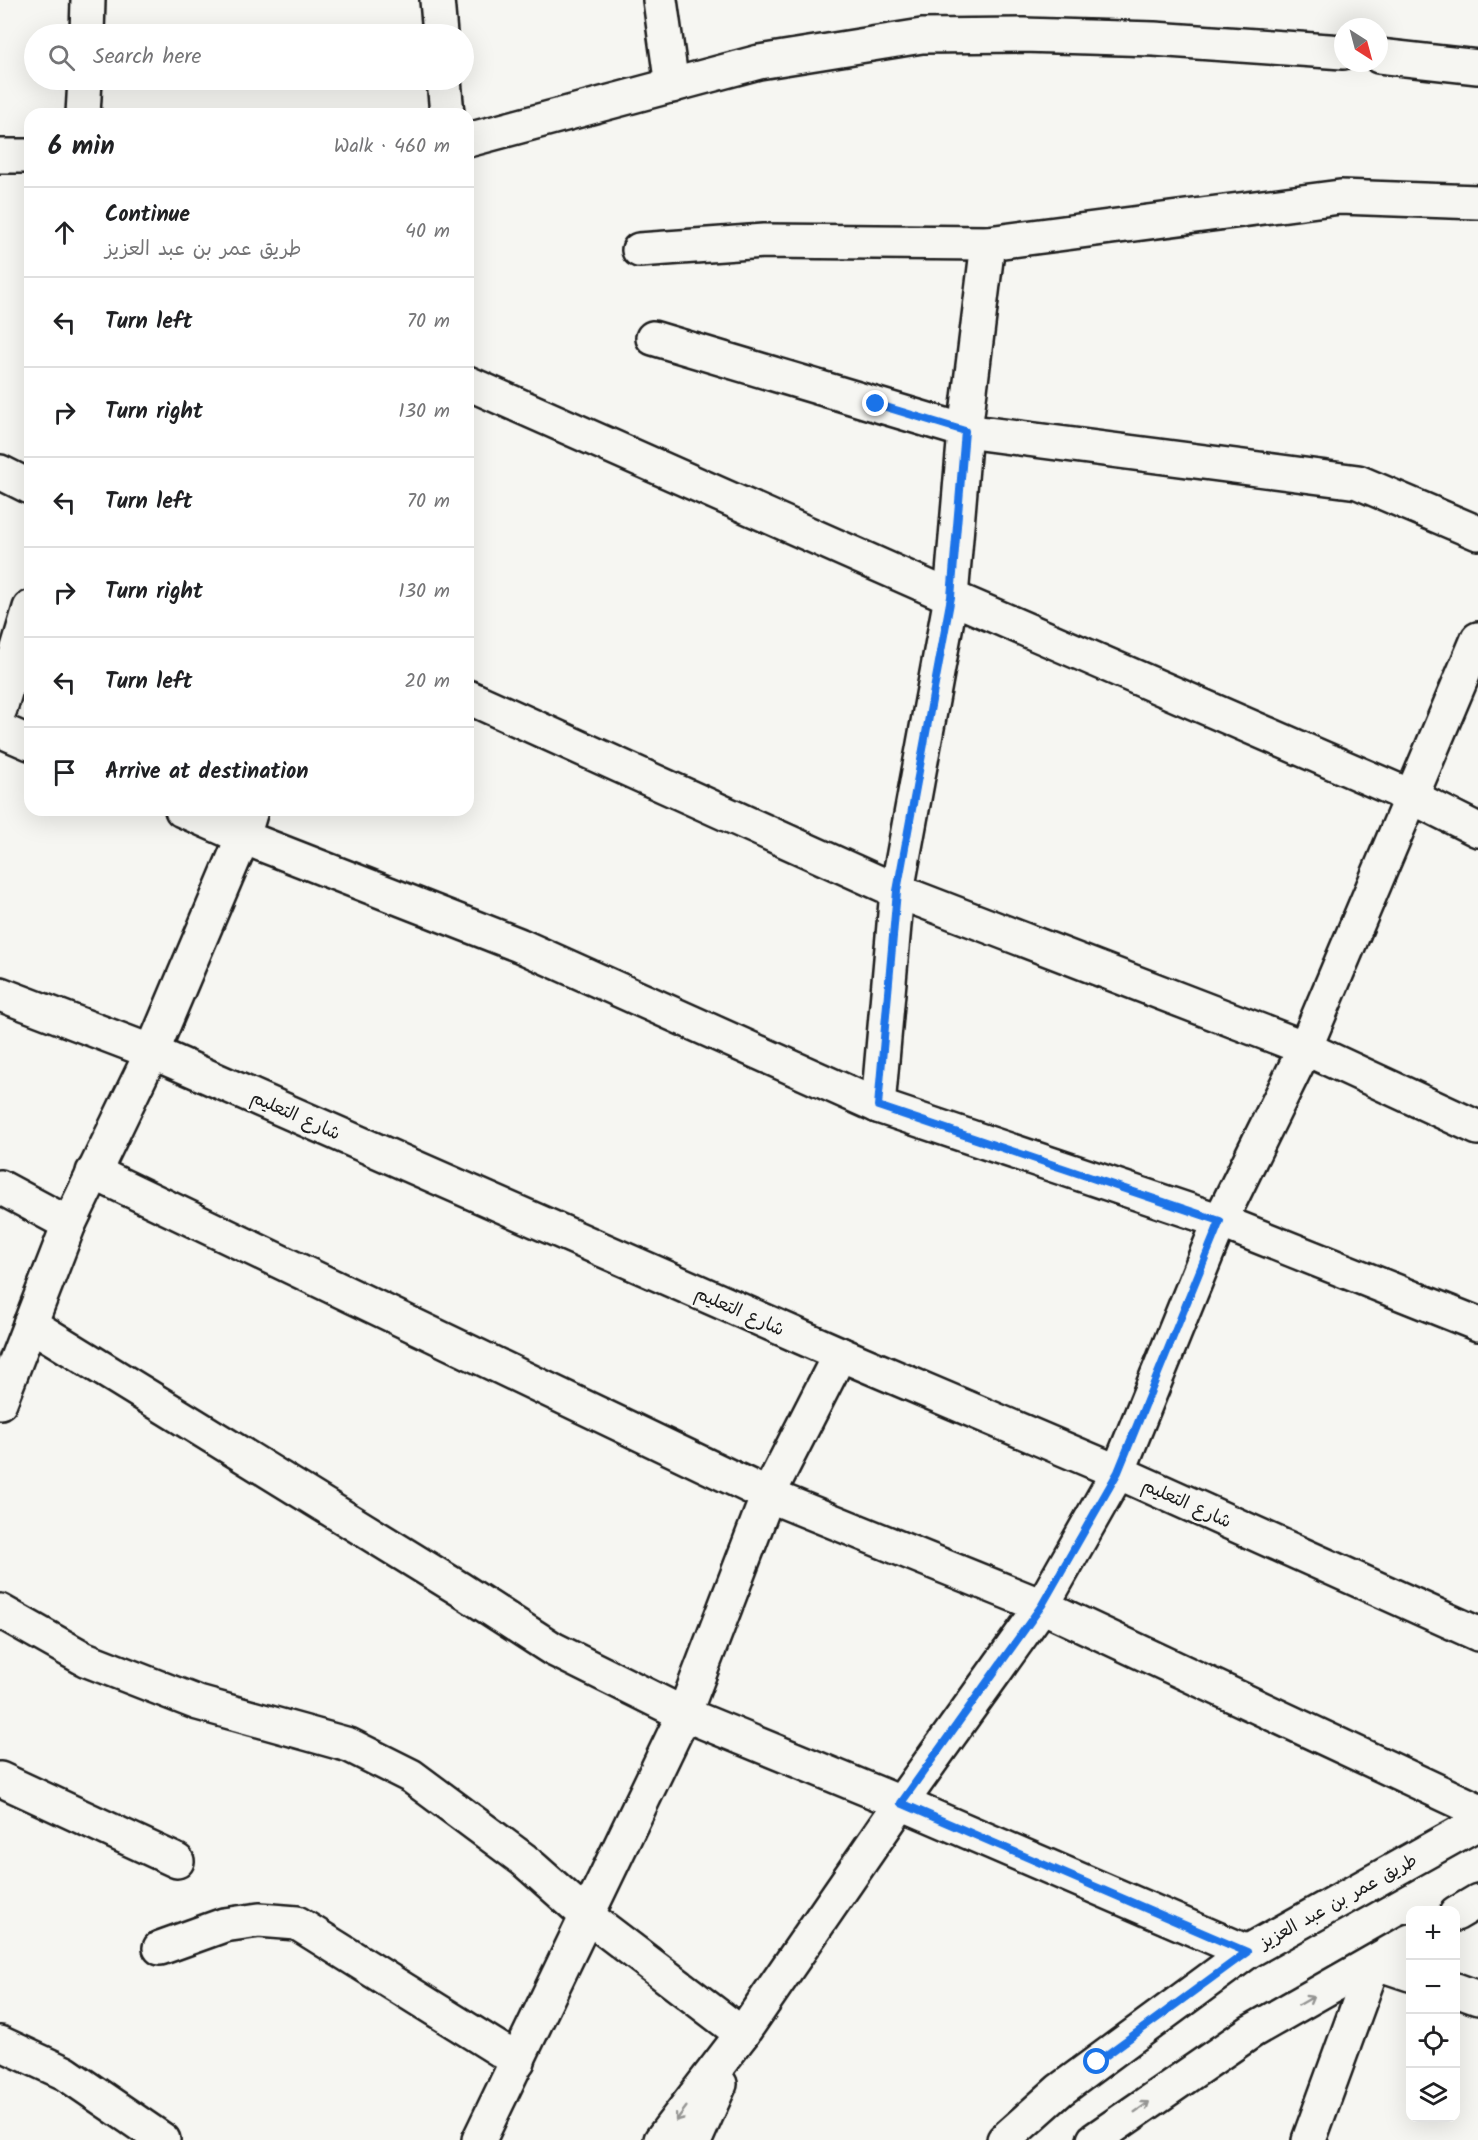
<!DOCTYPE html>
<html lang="en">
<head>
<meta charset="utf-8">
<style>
	body { margin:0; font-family:Kalam,"Playpen Sans Arabic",sans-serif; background:#f2f2f2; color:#202124 }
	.controls { position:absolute; right:18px; bottom:18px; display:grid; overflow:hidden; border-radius:12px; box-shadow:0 6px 24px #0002 }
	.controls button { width:54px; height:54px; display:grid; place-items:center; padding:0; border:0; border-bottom:2px solid #e0e0e0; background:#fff; color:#202124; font:30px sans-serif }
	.compass { position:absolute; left:1334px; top:18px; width:54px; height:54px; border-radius:50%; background:#fff; box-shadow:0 6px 24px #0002; rotate:144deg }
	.stop { position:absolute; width:18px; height:18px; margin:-14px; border:4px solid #1a73e8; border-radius:50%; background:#fff }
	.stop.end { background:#1a73e8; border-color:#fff; box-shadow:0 2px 6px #0008 }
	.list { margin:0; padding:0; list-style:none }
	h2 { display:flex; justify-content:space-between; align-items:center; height:78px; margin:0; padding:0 24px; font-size:26px }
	h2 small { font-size:20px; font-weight:400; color:#757577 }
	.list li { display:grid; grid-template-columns:39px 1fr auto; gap:18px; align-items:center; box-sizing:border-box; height:90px; padding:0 24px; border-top:2px solid #e0e0e0 }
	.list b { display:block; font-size:22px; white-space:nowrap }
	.list p { margin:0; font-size:20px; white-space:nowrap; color:#757577 }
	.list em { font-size:20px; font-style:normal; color:#757577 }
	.icon { flex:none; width:33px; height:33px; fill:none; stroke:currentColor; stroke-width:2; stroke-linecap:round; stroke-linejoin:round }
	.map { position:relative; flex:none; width:1478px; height:2140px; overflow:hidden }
	.search { position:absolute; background:#fff; box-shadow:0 6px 24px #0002; left:24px; top:24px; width:450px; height:66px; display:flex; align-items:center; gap:15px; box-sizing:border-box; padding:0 21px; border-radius:33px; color:#757577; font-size:22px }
	.panel { position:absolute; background:#fff; box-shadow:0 6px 24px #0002; left:24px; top:108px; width:450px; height:708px; border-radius:18px }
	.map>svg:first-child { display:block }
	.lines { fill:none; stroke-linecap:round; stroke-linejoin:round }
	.minor-casing { stroke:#1c1c1c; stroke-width:38 }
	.major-casing { stroke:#1c1c1c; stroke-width:38 }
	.minor { stroke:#f6f6f2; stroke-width:33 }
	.major { stroke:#f6f6f2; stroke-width:33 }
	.oneway { stroke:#949492 }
	.route { stroke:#1a73e8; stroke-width:8 }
	.labels { text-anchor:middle; stroke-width:4.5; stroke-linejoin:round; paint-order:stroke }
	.street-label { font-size:18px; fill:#1c1c1c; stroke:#f6f6f2 }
</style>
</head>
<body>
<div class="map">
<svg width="1478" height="2140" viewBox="0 0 1478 2140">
	<rect width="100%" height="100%" fill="#f6f6f2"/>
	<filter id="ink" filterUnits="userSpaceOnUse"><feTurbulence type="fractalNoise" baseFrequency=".0167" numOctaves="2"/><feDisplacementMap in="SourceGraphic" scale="12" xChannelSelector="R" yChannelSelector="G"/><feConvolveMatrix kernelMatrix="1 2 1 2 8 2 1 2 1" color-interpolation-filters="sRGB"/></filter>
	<g filter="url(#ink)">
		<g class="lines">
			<defs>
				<g id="minor">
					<path d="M437 0 440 34"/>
					<path d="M660 0 672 86"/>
					<path d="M87 34 88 0"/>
					<path d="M1379 56 1478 67"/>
					<path d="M444 80 447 114"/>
					<path d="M83 114 85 80"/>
					<path d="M468 140 759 62 922 36 1023 35 1154 39 1343 52"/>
					<path d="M0 156H30"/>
					<path d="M639 250 764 241 988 243 1340 197 1478 202"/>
					<path d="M653 338 965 431 1358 482 1478 533"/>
					<path d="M468 383 951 597 1410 796 1478 830"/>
					<path d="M0 472 30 487"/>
					<path d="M468 697 897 891 1305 1048 1478 1128"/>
					<path d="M0 709 30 608"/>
					<path d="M0 730 30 743"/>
					<path d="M182 810 243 837 519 945 878 1106 1220 1221 1478 1324"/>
					<path d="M0 994 152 1052 840 1354 1118 1472 1478 1634"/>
					<path d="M878 1106 897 891 951 597 965 431 988 243"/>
					<path d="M93 1172 768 1495 1042 1606 1478 1810"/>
					<path d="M0 1187 69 1224"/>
					<path d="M30 1324 460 1589 553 1649 684 1714 901 1803 1247 1952"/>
					<path d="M0 1402 69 1224 152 1052 243 837 251 810"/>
					<path d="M0 1611 85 1659 198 1703 349 1745 411 1776 524 1860 586 1915 742 2034 901 1803 1042 1606 1118 1472 1220 1221 1305 1048 1478 639"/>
					<path d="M0 1779 177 1861"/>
					<path d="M160 1948 224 1925 259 1920 297 1923 518 2061"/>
					<path d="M1456 1990 1478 1998"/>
					<path d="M0 2043 65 2073 163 2140"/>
					<path d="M479 2140 684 1714 768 1495 840 1354"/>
					<path d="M1309 2140 1374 1962 1410 1974"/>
				</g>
				<g id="major">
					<path d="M1456 1914 1478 1901"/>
					<path d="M661 2140 742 2034"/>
					<path d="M695 2140 720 2084"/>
					<path d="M1004 2140 1060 2090 1247 1952 1478 1823"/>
					<path d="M1094 2140 1252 2031 1410 1941"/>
				</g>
			</defs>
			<use href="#minor" class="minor-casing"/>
			<use href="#major" class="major-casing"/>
			<use href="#minor" class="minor"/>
			<use href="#major" class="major"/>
		</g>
		<defs><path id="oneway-shaft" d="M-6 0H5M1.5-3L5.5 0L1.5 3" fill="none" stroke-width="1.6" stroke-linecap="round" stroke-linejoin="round" transform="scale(1.5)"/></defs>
		<g class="oneway">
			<use href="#oneway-shaft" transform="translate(1306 2001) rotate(-30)"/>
			<use href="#oneway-shaft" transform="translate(1142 2107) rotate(-35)"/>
			<use href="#oneway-shaft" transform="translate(681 2114) rotate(127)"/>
		</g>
	</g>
	<g class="lines" filter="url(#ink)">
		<path class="route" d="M876 404 965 431 951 597 897 891 878 1106 1220 1221 1118 1472 1042 1605 901 1803 1247 1952 1097 2062"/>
	</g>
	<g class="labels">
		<g class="street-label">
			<text transform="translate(296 1115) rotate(24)" y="6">شارع التعليم</text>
			<text transform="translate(740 1311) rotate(24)" y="6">شارع التعليم</text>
			<text transform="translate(1187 1503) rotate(24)" y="6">شارع التعليم</text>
			<text transform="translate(1338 1901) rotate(-29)" y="6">طريق عمر بن عبد العزيز</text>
		</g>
	</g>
</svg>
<div class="controls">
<button>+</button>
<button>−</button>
<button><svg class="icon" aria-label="locate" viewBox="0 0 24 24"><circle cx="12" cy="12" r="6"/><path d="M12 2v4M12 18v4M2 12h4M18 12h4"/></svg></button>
<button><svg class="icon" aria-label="layers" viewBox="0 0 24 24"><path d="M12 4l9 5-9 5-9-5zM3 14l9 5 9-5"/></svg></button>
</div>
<svg class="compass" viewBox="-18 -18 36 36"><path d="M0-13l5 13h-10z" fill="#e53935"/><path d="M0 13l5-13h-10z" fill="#757577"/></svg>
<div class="stop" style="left:1097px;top:2062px"></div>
<div class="stop end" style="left:876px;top:404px"></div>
<div class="search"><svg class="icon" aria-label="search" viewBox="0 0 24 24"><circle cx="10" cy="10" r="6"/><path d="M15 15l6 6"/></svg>Search here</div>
<section class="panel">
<h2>6 min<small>Walk · 460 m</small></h2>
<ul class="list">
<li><svg class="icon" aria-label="ahead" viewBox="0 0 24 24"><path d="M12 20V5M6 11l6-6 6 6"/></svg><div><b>Continue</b><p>طريق عمر بن عبد العزيز</p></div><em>40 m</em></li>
<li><svg class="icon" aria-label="left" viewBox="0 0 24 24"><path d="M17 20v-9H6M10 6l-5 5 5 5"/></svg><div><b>Turn left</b></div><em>70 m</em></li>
<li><svg class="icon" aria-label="right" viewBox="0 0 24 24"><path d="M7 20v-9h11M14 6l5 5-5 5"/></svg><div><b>Turn right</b></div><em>130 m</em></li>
<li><svg class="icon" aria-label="left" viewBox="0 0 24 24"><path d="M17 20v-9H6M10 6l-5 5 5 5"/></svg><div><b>Turn left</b></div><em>70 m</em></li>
<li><svg class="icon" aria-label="right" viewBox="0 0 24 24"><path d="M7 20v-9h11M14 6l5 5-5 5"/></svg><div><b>Turn right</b></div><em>130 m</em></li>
<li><svg class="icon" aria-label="left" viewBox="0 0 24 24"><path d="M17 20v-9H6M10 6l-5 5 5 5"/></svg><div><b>Turn left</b></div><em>20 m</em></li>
<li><svg class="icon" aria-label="arrive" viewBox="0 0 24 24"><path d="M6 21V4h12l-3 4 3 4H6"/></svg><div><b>Arrive at destination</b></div></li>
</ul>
</section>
</div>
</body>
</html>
